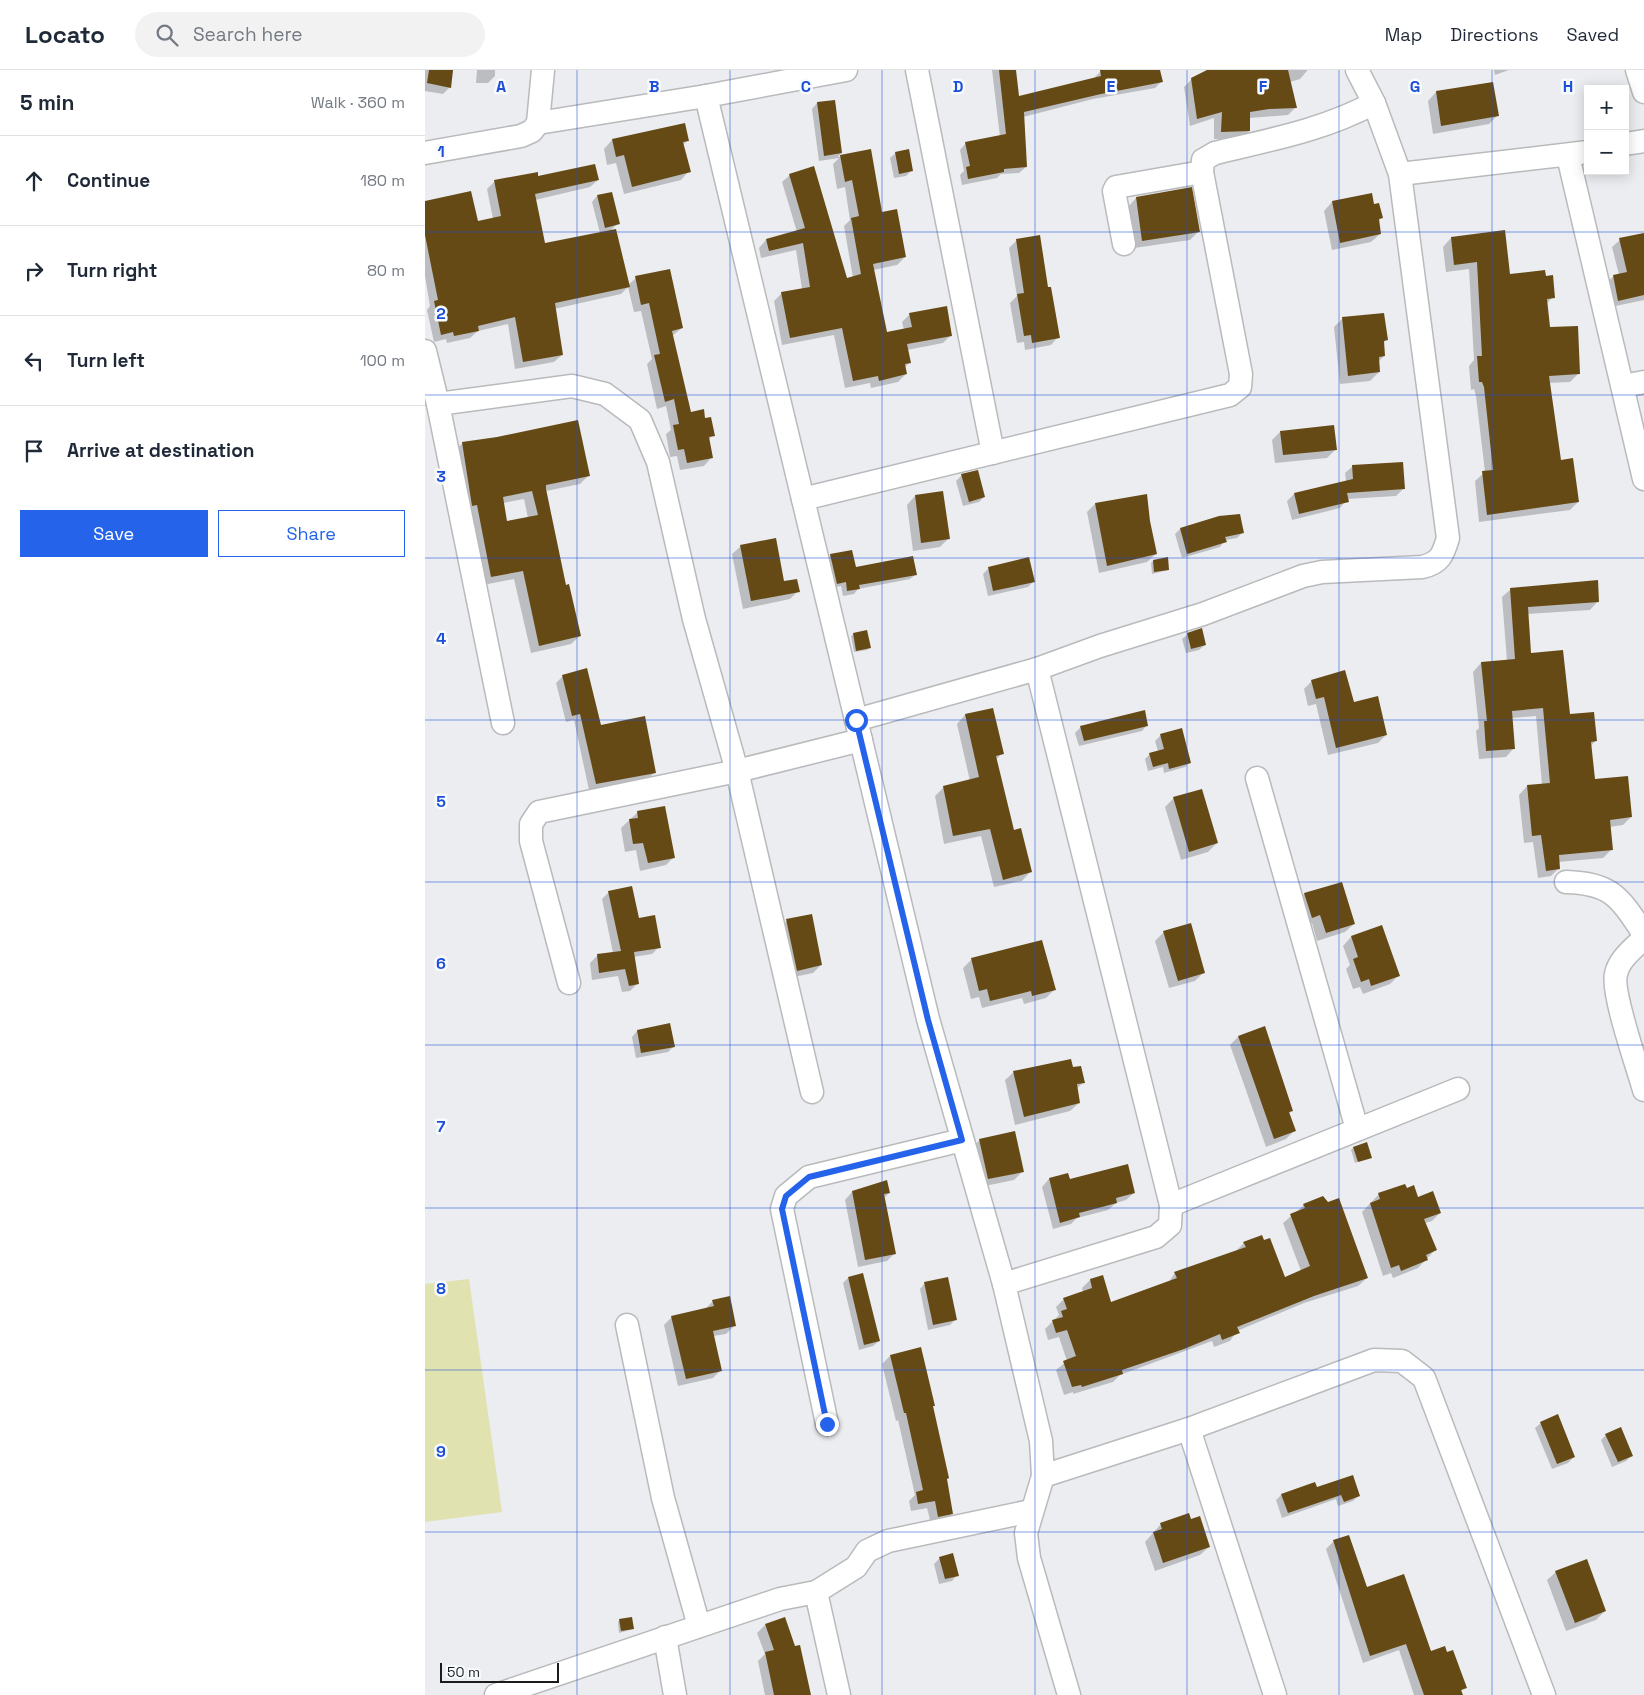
<!DOCTYPE html>
<html lang="en">
<head>
<meta charset="utf-8">
<style>
	body { margin:0; font-family:"Space Grotesk",sans-serif; background:#f2f2f3; color:#1f2937 }
	.controls { position:absolute; right:15px; top:15px; display:grid; overflow:hidden; border-radius:0px; box-shadow:0 2px 12px #0003 }
	.controls button { width:45px; height:45px; display:grid; place-items:center; padding:0; border:0; border-bottom:1px solid #e0e1e3; background:#fff; color:#1f2937; font:25px sans-serif }
	.scale { position:absolute; left:15px; bottom:12px; width:119px; box-sizing:border-box; padding-left:5px; border:2px solid #1a1b1c; border-top:0; font-size:14px; line-height:18px; white-space:nowrap; color:#1a1b1c; -webkit-text-stroke:4px #f8fbfd; paint-order:stroke }
	.stop { position:absolute; width:15px; height:15px; margin:-11px; border:4px solid #2563eb; border-radius:50%; background:#fff }
	.stop.end { background:#2563eb; border-color:#fff; box-shadow:0 1px 5px #0008 }
	.list { margin:0; padding:0; list-style:none }
	h2 { display:flex; justify-content:space-between; align-items:center; height:65px; margin:0; padding:0 20px; font-size:21px }
	h2 small { font-size:16px; font-weight:400; color:#747a83 }
	.list li { display:grid; grid-template-columns:32px 1fr auto; gap:15px; align-items:center; box-sizing:border-box; height:90px; padding:0 20px; border-top:1px solid #e0e1e3 }
	.list b { display:block; font-size:19px; white-space:nowrap }
	.list em { font-size:16px; font-style:normal; color:#747a83 }
	.actions { display:flex; gap:10px; padding:15px 20px }
	.actions a { flex:1; padding:11px 0; border:1px solid #2563eb; border-radius:0px; text-align:center; font-size:18px; color:#2563eb }
	.actions .main { background:#2563eb; color:#fff }
	.icon { flex:none; width:28px; height:28px; fill:none; stroke:currentColor; stroke-width:2; stroke-linecap:round; stroke-linejoin:round }
	.map { position:relative; flex:none; width:1219px; height:1625px; overflow:hidden }
	header { display:flex; align-items:center; gap:30px; box-sizing:border-box; height:70px; padding:0 25px; background:#fff; border-bottom:1px solid #e0e1e3 }
	header strong { font-size:24px }
	nav { display:flex; gap:28px; margin-inline-start:auto; font-size:18px }
	.search { width:350px; height:45px; background:#f2f2f3; display:flex; align-items:center; gap:12px; box-sizing:border-box; padding:0 18px; border-radius:28px; color:#747a83; font-size:19px }
	main { display:flex }
	aside { flex:1; background:#fff }
	.map>svg:first-child { display:block }
	.green { fill:#e0e2b0 }
	.shadow { fill:#0003; fill-rule:evenodd }
	.building { fill:#664a15; fill-rule:evenodd }
	.lines { fill:none; stroke-linecap:round; stroke-linejoin:round }
	.minor-casing { stroke:#b8babc; stroke-width:25 }
	.minor { stroke:#fff; stroke-width:22 }
	.route { stroke:#2563eb; stroke-width:6 }
	.grid { fill:none; stroke:#1d4ed8; stroke-width:1; stroke-opacity:0.55 }
	.grid-label { font-size:16px; text-anchor:middle; font-weight:bold; fill:#1d4ed8; stroke:#f8fbfd; stroke-width:5; stroke-linejoin:round; paint-order:stroke }
</style>
</head>
<body>
<header>
<strong>Locato</strong>
<div class="search"><svg class="icon" aria-label="search" viewBox="0 0 24 24"><circle cx="10" cy="10" r="6"/><path d="M15 15l6 6"/></svg>Search here</div>
<nav><a>Map</a><a>Directions</a><a>Saved</a></nav>
</header>
<main>
<aside>
<h2>5 min<small>Walk · 360 m</small></h2>
<ul class="list">
<li><svg class="icon" aria-label="ahead" viewBox="0 0 24 24"><path d="M12 20V5M6 11l6-6 6 6"/></svg><div><b>Continue</b></div><em>180 m</em></li>
<li><svg class="icon" aria-label="right" viewBox="0 0 24 24"><path d="M7 20v-9h11M14 6l5 5-5 5"/></svg><div><b>Turn right</b></div><em>80 m</em></li>
<li><svg class="icon" aria-label="left" viewBox="0 0 24 24"><path d="M17 20v-9H6M10 6l-5 5 5 5"/></svg><div><b>Turn left</b></div><em>100 m</em></li>
<li><svg class="icon" aria-label="arrive" viewBox="0 0 24 24"><path d="M6 21V4h12l-3 4 3 4H6"/></svg><div><b>Arrive at destination</b></div></li>
</ul>
<div class="actions"><a class="main">Save</a><a>Share</a></div>
</aside>
<div class="map">
<svg width="1219" height="1625" viewBox="0 0 1219 1625">
	<rect width="100%" height="100%" fill="#ebedf0"/>
	<path class="green" d="M44 1209 77 1442 0 1452V1214Z"/>
	<g class="shadow">
		<path d="M0 0H28L25 17 18 24 0 21Z"/>
		<path d="M52 0H70V6L63 13H51Z"/>
		<path d="M567 0H589L593 27 669 8 676 1 681 0H734L736 12 730 18 668 29 598 47 601 97 594 103 576 104 572 108 537 115 535 105 539 101 535 80 541 73 575 67Z"/>
		<path d="M785 0H882V1L875 9 865 12 871 37 863 45 824 48V61L816 69H789V48L765 56 759 17 767 9Z"/>
		<path d="M1069 0H1084L1070 5Z"/>
		<path d="M1067 13 1072 46 1064 54 1008 64 1003 31 1011 22Z"/>
		<path d="M392 33 416 83 413 87 445 81 456 144 480 187 472 195 448 200 461 264 479 260 477 252 485 244 526 265 518 273 482 280 485 292 479 298 481 304 473 312 446 318 445 313 420 318 409 265 357 275 349 231 356 224 377 219 371 180 336 188 334 178 341 170 372 162 357 112 365 105 421 209 428 208 419 156 425 150 420 117 412 119 408 94 414 88 394 91 387 39Z"/>
		<path d="M187 70H263L258 75 264 101 256 110 199 124 191 93 182 95 179 79Z"/>
		<path d="M471 83 487 100 481 106 469 108 465 88Z"/>
		<path d="M112 108 173 110 165 117 110 130 119 174 175 163 167 132 172 126 186 123 193 153 185 161 203 215 211 208 257 258 247 266 265 343 279 350 288 365 283 370 286 388 279 396 255 400 252 386 245 387 241 364 246 360 241 336 232 339 222 294 227 289 216 241 209 242 203 217 196 224 129 239 137 285 129 292 90 299 83 254 53 261 45 268 22 273 21 269 9 272 2 240 5 236 0 206V132L52 152 68 149 62 119 70 111Z"/>
		<path d="M946 124 948 136 956 148 953 152 955 164 946 172 907 180 899 141 907 132Z"/>
		<path d="M711 128 774 161 765 170 709 178 703 137Z"/>
		<path d="M1219 164V230L1186 237 1181 213 1189 206 1194 205 1187 177 1195 170Z"/>
		<path d="M1026 168 1084 205 1128 227 1121 234 1124 258 1153 304 1145 312 1123 313 1135 392 1153 432 1145 440 1054 452 1050 411 1060 402 1051 326 1049 319 1046 320 1044 296 1049 290 1044 199 1021 202 1018 177Z"/>
		<path d="M592 170 622 219 633 267 626 275 600 280 599 272 592 273 585 233 592 226 584 178Z"/>
		<path d="M918 248 961 270 958 273 959 286 953 292 954 302 945 311 915 314 909 257Z"/>
		<path d="M855 362 911 379 902 388 850 393 847 370Z"/>
		<path d="M38 373 164 405 155 414 121 421 140 516 155 566 146 574 106 583 89 509 58 515 29 381ZM99 429 103 448 81 452 78 433Z"/>
		<path d="M928 396 978 419 971 426 922 429 915 438 867 450 862 431 869 424 921 411 920 403Z"/>
		<path d="M537 405 559 427 554 432 538 436 531 411Z"/>
		<path d="M490 426 523 469 515 477 488 481 482 435Z"/>
		<path d="M670 434 724 451 731 484 722 492 674 503 662 442Z"/>
		<path d="M755 459 817 463 812 468 800 470 795 477 757 488 750 464Z"/>
		<path d="M316 476 358 513 373 521 365 529 318 539 307 484Z"/>
		<path d="M405 485 430 498 491 504 485 509 433 519 429 524 418 526 416 516 407 518 400 491Z"/>
		<path d="M728 491 743 500 727 504 726 493Z"/>
		<path d="M564 498 609 511 603 517 563 526 558 504Z"/>
		<path d="M1086 519 1173 531 1165 540 1102 544 1105 584 1144 646 1171 670 1166 676 1169 711 1206 747 1198 755 1184 757 1187 779 1178 788 1133 792 1134 798 1126 806 1113 808 1108 772 1099 773 1094 725 1102 716 1117 715 1111 646 1087 648 1089 678 1081 687 1054 689 1051 661 1054 658 1048 602 1056 593 1082 591 1077 527Z"/>
		<path d="M429 564 445 577 442 580 429 582 426 566Z"/>
		<path d="M763 564 780 575 774 580 761 583 757 569Z"/>
		<path d="M138 606 175 656 230 702 223 709 164 720 149 650 141 652 131 613Z"/>
		<path d="M887 611 928 633 961 665 953 673 903 685 891 634 883 636 879 619Z"/>
		<path d="M567 639 577 683 571 690 588 761 605 802 597 811 569 817 556 766 519 774 510 726 519 717 545 711 532 654 540 645Z"/>
		<path d="M722 655 717 661 654 676 650 663 656 657Z"/>
		<path d="M756 660 765 692 760 697 739 703 738 697 723 701 720 689 725 684 733 681 730 671 735 666Z"/>
		<path d="M749 728 792 773 783 782 756 790 740 737Z"/>
		<path d="M213 742 249 787 241 795 215 801 211 780 200 782 196 758Z"/>
		<path d="M184 822 213 849 234 877 227 884 208 887 213 913 205 921 197 922 193 906 167 910 165 893 172 886 188 883 177 829Z"/>
		<path d="M879 824 929 854 920 862 892 871 887 853 878 856 871 833Z"/>
		<path d="M362 851 396 895 388 903 364 908 353 859Z"/>
		<path d="M956 857 973 906 965 914 938 924 935 917 928 919 921 899 925 895 918 876 926 867Z"/>
		<path d="M739 862 779 902 770 911 744 918 730 871Z"/>
		<path d="M547 889 629 920 621 928 599 934 597 928 557 938 554 927 546 929 538 898Z"/>
		<path d="M244 955 249 976 243 982 211 988 207 967 212 961Z"/>
		<path d="M839 958 867 1041 863 1044 869 1061 861 1069 841 1077 805 975 813 967Z"/>
		<path d="M647 999 658 1013 651 1019 654 1033 645 1041 590 1055 580 1010 589 1002Z"/>
		<path d="M555 1070 598 1101 589 1110 555 1117 546 1078Z"/>
		<path d="M928 1078 945 1087 930 1093 926 1080Z"/>
		<path d="M643 1104 644 1110 709 1123 701 1130 691 1133 683 1140 652 1148 646 1154 628 1159 617 1117 624 1109Z"/>
		<path d="M981 1120 1015 1143 1007 1151 1000 1153 1010 1180 993 1198 968 1208 966 1203 958 1206 937 1142 954 1124Z"/>
		<path d="M427 1122 464 1123 459 1128 469 1184 462 1191 433 1197 420 1130Z"/>
		<path d="M879 1135 942 1208 933 1216 879 1233 812 1261 805 1271 789 1277 787 1271 695 1305 688 1312 648 1324V1322L639 1325 631 1300 642 1291 634 1267 623 1270 620 1259 634 1245 631 1237 639 1229 658 1222 657 1218 665 1210 677 1207 685 1234 743 1213 750 1203 811 1181 819 1173 859 1208 876 1201 858 1153Z"/>
		<path d="M423 1208 454 1271 448 1276 434 1280 418 1213Z"/>
		<path d="M500 1213 530 1250 525 1255 503 1260 495 1219Z"/>
		<path d="M288 1231 309 1256 301 1264 288 1266 296 1300 288 1308 253 1316 239 1255 247 1247 279 1240Z"/>
		<path d="M465 1286 509 1336 507 1337 527 1443 519 1452 506 1454 502 1438 486 1441 484 1431 490 1425 473 1350 471 1351 457 1294Z"/>
		<path d="M1116 1353 1149 1387 1143 1393 1127 1399 1110 1358Z"/>
		<path d="M1181 1365 1207 1385 1201 1391 1187 1397 1176 1370Z"/>
		<path d="M891 1419 933 1426 928 1431 913 1436 911 1429 857 1448 851 1430 856 1425Z"/>
		<path d="M736 1454 784 1477 775 1485 730 1501 720 1472Z"/>
		<path d="M909 1471 941 1518 1005 1583 1022 1584 1041 1617 1035 1622 1036 1625H989L974 1580 938 1593 901 1479Z"/>
		<path d="M515 1488 532 1505 527 1511 514 1514 509 1494Z"/>
		<path d="M1131 1502 1180 1541 1171 1550 1141 1561 1122 1510Z"/>
		<path d="M195 1550 208 1559 194 1563 193 1552Z"/>
		<path d="M340 1555 384 1625H340L333 1591 340 1584 332 1563Z"/>
	</g>
	<g class="building">
		<path d="M4 0H28L26 18 2 13Z"/>
		<path d="M574 0H591L594 26 676 6 675 0H735L738 12 676 24 599 42 602 97 579 99V102L543 109 541 97 545 96 540 72 581 64Z"/>
		<path d="M782 0H863L872 38 844 39 825 42V61L796 62 797 42 772 49 766 8Z"/>
		<path d="M1068 12 1074 46 1016 56 1011 21Z"/>
		<path d="M410 30 417 83 399 86 392 32Z"/>
		<path d="M260 53 264 71 258 72 266 102 207 117 199 85 191 87 187 69Z"/>
		<path d="M446 79 457 142 472 139 481 187 448 194 462 262 487 257 484 243 522 236 527 266 482 274 486 293 480 294 482 304 454 311 453 306 428 311 417 258 365 268 356 222 385 217 378 173 344 181 341 169 380 158 364 104 389 96 422 208 436 204 426 148 434 146 427 110 420 112 415 85Z"/>
		<path d="M484 79 488 101 474 104 470 82Z"/>
		<path d="M170 94 174 110 110 124 120 173 191 159 205 217 130 233 138 285 98 292 90 247 53 256 54 261 29 266 28 262 16 265 9 231 13 230 0 165V131L46 121 53 151 76 146 69 110 113 102V106Z"/>
		<path d="M767 117 775 162 717 171 711 127Z"/>
		<path d="M187 122 195 154 180 158 172 125Z"/>
		<path d="M947 123 949 134 954 133 958 148 954 149 956 164 915 173 907 131Z"/>
		<path d="M1080 160 1085 204 1120 200 1121 206 1128 205 1130 228 1122 229 1125 257 1153 256 1155 304 1124 306 1136 390 1148 388 1154 432 1062 445 1057 401 1068 400 1059 317 1057 312H1054L1052 286H1057L1052 192 1029 195 1026 167Z"/>
		<path d="M1219 163V225L1193 231 1188 205 1202 202 1194 168Z"/>
		<path d="M615 165 623 217H626L635 268 607 273 606 265 599 266 592 224 599 223 591 169Z"/>
		<path d="M245 199 258 258 247 261 266 342 279 339 280 348 286 347 290 366 284 367 288 388 262 393 259 379 253 380 248 355 254 354 249 329 240 332 229 285 235 284 224 233 216 235 210 206Z"/>
		<path d="M959 243 963 270 959 271 960 286 954 287 955 302 923 306 917 247Z"/>
		<path d="M153 350 165 406 121 415V419L141 515 144 514 156 566 114 576 98 501 66 507 52 435 47 436 37 372 72 367ZM107 421 113 445 82 451 78 427Z"/>
		<path d="M909 355 912 380 858 385 855 361Z"/>
		<path d="M978 392 980 419 922 423 924 432 874 444 869 423 928 409 927 395Z"/>
		<path d="M553 400 560 427 544 432 536 404Z"/>
		<path d="M518 421 525 469 496 473 490 425Z"/>
		<path d="M722 424 725 451 732 484 682 496 670 433Z"/>
		<path d="M815 444 819 463 800 467 802 472 762 484 755 458 794 446Z"/>
		<path d="M351 468 359 511 372 509 375 522 326 531 315 475Z"/>
		<path d="M427 480 431 497 488 486 492 505 434 515 435 519 422 521 421 512 412 514 405 484Z"/>
		<path d="M604 487 610 512 568 521 563 497Z"/>
		<path d="M743 487 744 500 729 502 728 490Z"/>
		<path d="M1173 510 1174 532 1103 537 1106 583 1138 580 1145 644 1169 642 1172 671 1166 672 1170 709 1203 706 1207 747 1185 750 1188 780 1134 785 1135 799 1121 801 1116 765 1107 766 1102 715 1125 713 1118 638 1087 641 1090 679 1061 681 1059 651H1062L1056 592 1090 589 1085 518Z"/>
		<path d="M777 558 781 575 766 579 762 563Z"/>
		<path d="M442 560 446 578 431 581 428 563Z"/>
		<path d="M162 598 176 655 220 646 231 703 171 714 155 644 147 646 137 605Z"/>
		<path d="M920 600 929 632 953 626 962 665 911 678 899 627 891 629 886 610Z"/>
		<path d="M568 638 579 684 571 686 589 760 596 758 607 802 578 810 565 759 528 766 518 716 554 707 540 644Z"/>
		<path d="M720 640 723 656 659 671 655 656Z"/>
		<path d="M757 658 766 693 744 699 743 693 728 697 724 683 739 679 735 664Z"/>
		<path d="M777 719 793 773 764 782 748 727Z"/>
		<path d="M240 736 250 788 223 793 218 773 208 774 204 749 213 748 212 741Z"/>
		<path d="M917 812 930 854 901 863 895 845 887 848 879 823Z"/>
		<path d="M207 816 214 848 230 845 236 878 209 882 214 914 204 916 200 899 174 903 172 884 196 881 183 821Z"/>
		<path d="M387 844 397 895 372 901 361 849Z"/>
		<path d="M766 853 780 903 753 911 738 861Z"/>
		<path d="M957 855 975 906 946 916 944 909 936 912 928 889 933 887 926 866Z"/>
		<path d="M617 870 631 920 607 926 606 921 565 931 562 919 554 921 546 888Z"/>
		<path d="M245 953 250 977 216 983 212 960Z"/>
		<path d="M840 956 868 1041 864 1042 871 1061 849 1069 813 966Z"/>
		<path d="M646 989 648 997 656 996 660 1013 652 1014 655 1033 599 1047 588 1001Z"/>
		<path d="M590 1061 599 1102 563 1109 554 1069Z"/>
		<path d="M942 1072 947 1088 933 1092 928 1077Z"/>
		<path d="M703 1094 710 1123 691 1128 692 1133 654 1143 655 1147 635 1153 624 1108 643 1103 645 1109Z"/>
		<path d="M462 1110 465 1123 459 1124 471 1184 440 1190 427 1121Z"/>
		<path d="M980 1114 982 1118 989 1115 993 1127 1008 1121 1016 1143 999 1149 1012 1180 1001 1185 1003 1190 976 1201 974 1195 966 1198 945 1133 955 1129 953 1123Z"/>
		<path d="M898 1126 903 1132 914 1128 943 1208 889 1226 812 1257 815 1263 797 1270 795 1264 759 1279 697 1300 698 1304 657 1317 656 1315 647 1317 638 1291 651 1286 642 1260 631 1263 627 1250 638 1247 636 1241 642 1239 638 1228 667 1218 665 1209 678 1205 686 1232 752 1208 749 1202 821 1177 818 1172 837 1165 839 1170 845 1168 860 1207 885 1196 865 1144 880 1138 878 1134Z"/>
		<path d="M438 1203 455 1271 439 1275 423 1207Z"/>
		<path d="M523 1207 532 1250 508 1255 499 1212Z"/>
		<path d="M305 1226 311 1256 288 1261 297 1301 261 1309 246 1246 289 1236 287 1230Z"/>
		<path d="M496 1277 510 1336H508L524 1408 522 1409 528 1444 513 1447 510 1431 493 1434 491 1422 498 1420 481 1343H479L465 1285Z"/>
		<path d="M1133 1344 1150 1387 1132 1394 1115 1352Z"/>
		<path d="M1196 1357 1208 1386 1193 1392 1180 1364Z"/>
		<path d="M928 1405 935 1426 919 1432 916 1425 863 1443 856 1424 890 1412 892 1417Z"/>
		<path d="M764 1443 766 1449 775 1446 785 1477 738 1493 728 1462 737 1459 735 1453Z"/>
		<path d="M924 1465 942 1517 979 1504 1006 1581 1020 1576 1022 1582 1028 1580 1042 1618 1036 1620 1038 1625H999L981 1574 945 1586 908 1470Z"/>
		<path d="M528 1483 534 1506 520 1509 514 1487Z"/>
		<path d="M1162 1489 1181 1541 1150 1553 1130 1501Z"/>
		<path d="M207 1547 209 1559 196 1561 194 1549Z"/>
		<path d="M360 1547 370 1576 375 1575 386 1625H349L340 1582 349 1580 340 1554Z"/>
	</g>
	<g class="lines">
		<defs>
			<g id="minor">
				<path d="M492 0 568 383"/>
				<path d="M1212 0 1219 22"/>
				<path d="M281 26 503 949 579 1214 616 1371 618 1406 601 1463 604 1488 644 1625"/>
				<path d="M113 53 281 26 421 0"/>
				<path d="M1200 74 1219 71"/>
				<path d="M0 83 96 66 107 61 113 53 118 0"/>
				<path d="M1143 86 1219 409"/>
				<path d="M975 104 1163 82"/>
				<path d="M699 174 689 121 691 117 777 102"/>
				<path d="M0 281 13 334 78 653"/>
				<path d="M1198 316 1219 312"/>
				<path d="M13 334 147 316 180 324 215 350 233 392 269 549 312 701 387 1022"/>
				<path d="M378 429 805 325 815 317 816 304 777 102 778 90 790 83C844 70 899 60 949 33"/>
				<path d="M431 650 612 599 675 576 778 544 878 506 897 502 997 497C1015 493 1018 485 1023 468L975 104 949 33 932 0"/>
				<path d="M832 708 932 1059"/>
				<path d="M1141 812C1187 813 1195 828 1219 864"/>
				<path d="M1219 868C1209 878 1194 889 1191 904 1186 922 1213 998 1219 1020"/>
				<path d="M144 913 106 771V754L114 742 312 701 436 670"/>
				<path d="M746 1135 1033 1019"/>
				<path d="M579 1214 731 1167 745 1155 746 1135 612 599"/>
				<path d="M202 1255 238 1428 274 1556"/>
				<path d="M402 1354 357 1139 361 1126 384 1107 537 1070"/>
				<path d="M764 1359 850 1625"/>
				<path d="M618 1406 764 1359 949 1290 977 1291 999 1308 1119 1625"/>
				<path d="M391 1522 414 1625"/>
				<path d="M240 1567 250 1625"/>
				<path d="M71 1625 355 1529 391 1522 431 1497 442 1481 463 1471 606 1441"/>
			</g>
		</defs>
		<use href="#minor" class="minor-casing"/>
		<use href="#minor" class="minor"/>
	</g>
	<g class="lines">
		<path class="route" d="M402 1354 357 1139 361 1126 384 1107 537 1070 503 950 431 650"/>
	</g>
	<path class="grid" d="M152 0V1625M305 0V1625M457 0V1625M610 0V1625M762 0V1625M914 0V1625M1067 0V1625M0 162H1219M0 325H1219M0 488H1219M0 650H1219M0 812H1219M0 975H1219M0 1138H1219M0 1300H1219M0 1462H1219"/>
	<g class="grid-label">
		<text x="76" y="22">A</text>
		<text x="229" y="22">B</text>
		<text x="381" y="22">C</text>
		<text x="533" y="22">D</text>
		<text x="686" y="22">E</text>
		<text x="838" y="22">F</text>
		<text x="990" y="22">G</text>
		<text x="1143" y="22">H</text>
		<text x="16" y="87">1</text>
		<text x="16" y="249">2</text>
		<text x="16" y="412">3</text>
		<text x="16" y="574">4</text>
		<text x="16" y="737">5</text>
		<text x="16" y="899">6</text>
		<text x="16" y="1062">7</text>
		<text x="16" y="1224">8</text>
		<text x="16" y="1387">9</text>
	</g>
</svg>
<div class="controls">
<button>+</button>
<button>−</button>
</div>
<div class="scale">50 m</div>
<div class="stop" style="left:431px;top:650px"></div>
<div class="stop end" style="left:402px;top:1354px"></div>
</div>
</main>
</body>
</html>
